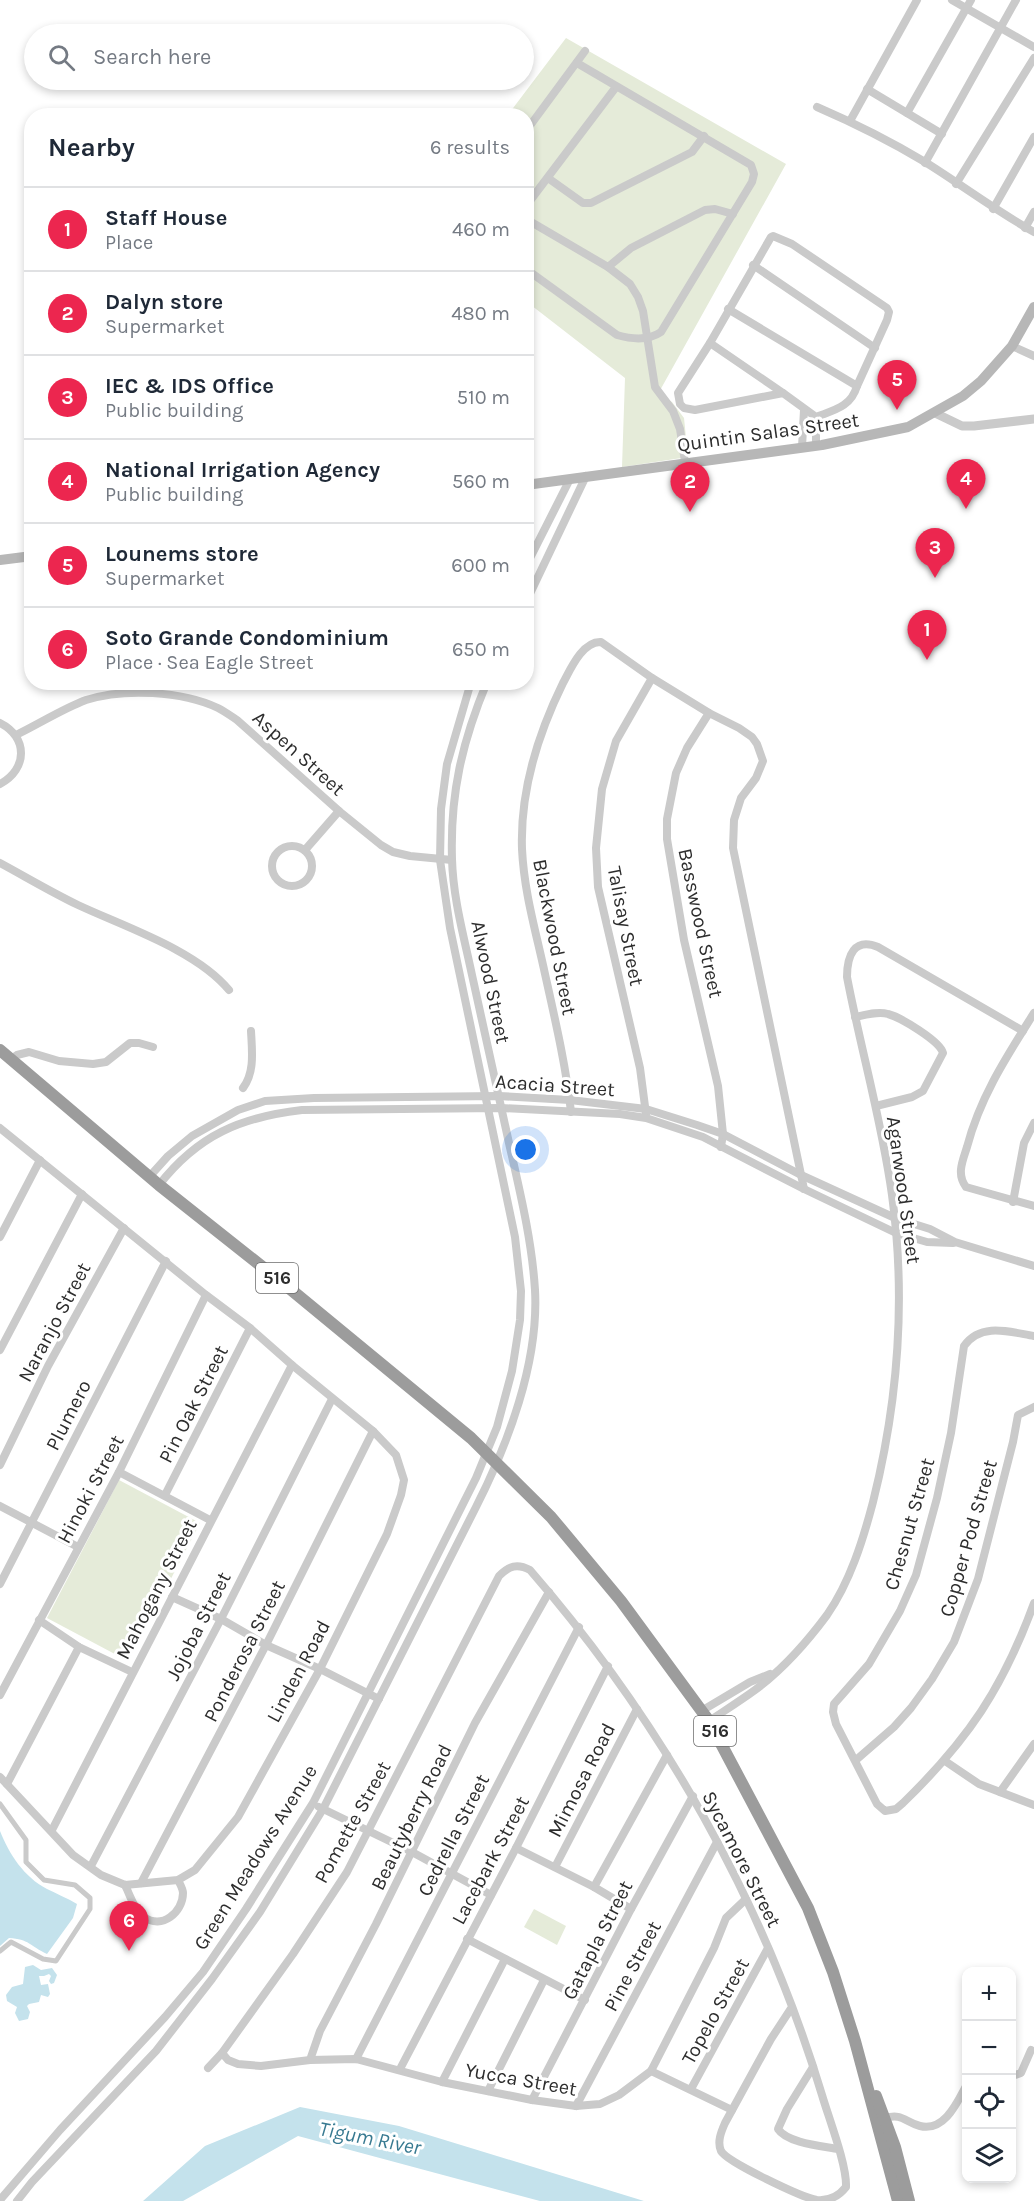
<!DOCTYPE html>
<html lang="en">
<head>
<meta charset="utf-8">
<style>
	body { margin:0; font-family:Karla,sans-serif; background:#f6f6f7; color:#1f2937 }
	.controls { position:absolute; right:18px; bottom:18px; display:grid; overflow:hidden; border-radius:12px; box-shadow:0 3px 9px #0003 }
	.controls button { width:54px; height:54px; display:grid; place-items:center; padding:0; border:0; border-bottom:2px solid #e0e1e3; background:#fff; color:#1f2937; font:30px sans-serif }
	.you { position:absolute; left:526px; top:1150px; width:21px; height:21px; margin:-15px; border:4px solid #fff; border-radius:50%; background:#1a73e8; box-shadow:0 0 0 9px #1a73e833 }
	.badge { display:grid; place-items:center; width:39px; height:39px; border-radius:50%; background:#ec264f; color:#fff; font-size:20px; font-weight:700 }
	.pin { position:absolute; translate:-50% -50px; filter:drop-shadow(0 2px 3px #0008) }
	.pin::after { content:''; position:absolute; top:32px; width:21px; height:18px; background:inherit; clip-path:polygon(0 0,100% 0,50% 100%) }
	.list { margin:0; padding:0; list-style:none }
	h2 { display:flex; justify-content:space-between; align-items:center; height:78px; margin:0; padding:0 24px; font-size:26px }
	h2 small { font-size:20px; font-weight:400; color:#747a83 }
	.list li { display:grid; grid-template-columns:39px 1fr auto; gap:18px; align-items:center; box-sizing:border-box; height:84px; padding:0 24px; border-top:2px solid #e0e1e3 }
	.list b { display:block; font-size:22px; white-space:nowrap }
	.list p { margin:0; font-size:20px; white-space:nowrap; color:#747a83 }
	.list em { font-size:20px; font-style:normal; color:#747a83 }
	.icon { flex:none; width:33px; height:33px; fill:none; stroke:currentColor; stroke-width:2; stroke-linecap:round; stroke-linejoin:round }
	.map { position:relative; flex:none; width:1034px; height:2201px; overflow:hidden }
	.search { position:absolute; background:#fff; box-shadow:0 3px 9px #0003; left:24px; top:24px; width:510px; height:66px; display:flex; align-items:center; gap:15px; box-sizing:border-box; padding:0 21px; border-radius:33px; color:#747a83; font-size:22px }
	.panel { position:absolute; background:#fff; box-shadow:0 3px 9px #0003; left:24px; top:108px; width:510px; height:582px; border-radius:24px }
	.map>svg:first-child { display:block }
	.green { fill:#e5ebd9 }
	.water { fill:#c4e2ec }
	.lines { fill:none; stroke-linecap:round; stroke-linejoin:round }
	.pedestrian { stroke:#cacaca; stroke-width:5 }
	.minor { stroke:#cacaca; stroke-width:8 }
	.tertiary { stroke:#cacaca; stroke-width:9 }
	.secondary { stroke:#b7b7b7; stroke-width:10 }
	.trunk { stroke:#9c9c9c; stroke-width:12 }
	.labels { text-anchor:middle; stroke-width:6; stroke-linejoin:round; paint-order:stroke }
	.shield { fill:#fff; stroke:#6c6c6c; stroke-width:1.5 }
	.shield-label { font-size:18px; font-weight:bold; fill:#2d2d2d }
	.street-label { font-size:20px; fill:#2d2d2d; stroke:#fff }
	.water-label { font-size:21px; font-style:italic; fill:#387a91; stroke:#fff }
</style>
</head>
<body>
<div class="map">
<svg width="1034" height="2201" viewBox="0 0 1034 2201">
	<rect width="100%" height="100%" fill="#fff"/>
	<g class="green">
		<path d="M566 38 786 164 658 394 672 402 684 418 688 457 622 467 625 378 527 302 526 116H507Z"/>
		<path d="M119 1480 200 1523 128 1661 47 1618Z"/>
		<path d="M534 1909 566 1926 557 1945 524 1927Z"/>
	</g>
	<g class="water">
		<path d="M0 1831C9 1854 24 1877 47 1889 57 1894 67 1898 77 1904L73 1918 47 1954C30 1946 29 1939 9 1938L0 1946Z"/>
		<path d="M33 1965 41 1970 52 1968 57 1975 54 1983 51 1984 49 1981 51 1976 49 1974 44 1976H39L41 1985 48 1984 50 1994 48 1997 41 1995 39 2002 29 2004 27 2006 30 2012 28 2019 19 2021 15 2013 17 2007 7 2001 6 1995 12 1987 23 1984 25 1967Z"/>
		<path d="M300 2107 399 2126 644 2201H540L298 2136 183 2201H143L205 2146Z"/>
	</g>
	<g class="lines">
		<path class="pedestrian" d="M0 1804 26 1840V1862L44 1880 75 1885 90 1898V1909L56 1961 43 1959 11 1942 0 1951"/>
		<g class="minor">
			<path d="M952 0 1034 47"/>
			<path d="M867 89 942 134"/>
			<path d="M817 107C854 123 890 141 925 162 962 185 996 211 1034 232"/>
			<path d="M907 113 971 0"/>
			<path d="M850 121 917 0"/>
			<path d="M526 131 585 51"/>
			<path d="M925 163 1016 0"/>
			<path d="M548 178 583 203H591L692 152 704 136"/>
			<path d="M956 184 1034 58"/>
			<path d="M526 206 616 87"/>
			<path d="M993 209 1034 137"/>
			<path d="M526 219 608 267 630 284 638 297 643 311 655 387 673 411 680 429 685 462"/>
			<path d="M1025 228 1034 212"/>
			<path d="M753 265 875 348"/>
			<path d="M608 267 631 248 705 210 715 209 733 214"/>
			<path d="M526 269 617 335C631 339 648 341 661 332L752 182 754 174 751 165 577 63"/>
			<path d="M710 343 678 393 680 404 684 408 695 410 783 393 816 417C834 410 851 407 857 386L728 309"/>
			<path d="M1012 346 1034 356"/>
			<path d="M783 393 710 343 771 237 773 236 792 244 887 308 889 312 887 320 857 386"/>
			<path d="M816 417V445"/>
			<path d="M802 447 804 410"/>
			<path d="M526 566 570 479"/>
			<path d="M526 602 586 476"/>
			<path d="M709 713 687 748 676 773 667 819V839L684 940 718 1086 723 1134 721 1147"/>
			<path d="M0 723C28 737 28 769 0 784"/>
			<path d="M16 735C39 724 62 709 86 700 124 688 182 691 218 708 224 711 231 716 237 720L339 811 381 845 393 852 410 856 452 860"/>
			<circle cx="292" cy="866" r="20"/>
			<path d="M305 850 339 811"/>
			<path d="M0 863C26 877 51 892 78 905 125 927 196 950 229 990"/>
			<path d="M1034 1013C1007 1056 980 1097 967 1147 963 1160 956 1174 966 1187L1034 1206"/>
			<path d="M855 1017C865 1015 878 1011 888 1014 900 1017 940 1041 943 1053L923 1091 912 1097 876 1106"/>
			<path d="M10 1060 17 1055 29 1052 59 1061 93 1064 106 1062 130 1043H139L153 1047"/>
			<path d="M243 1088C255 1072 252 1051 251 1031"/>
			<path d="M571 1112C566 1066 555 1019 545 974 536 932 524 892 522 849 520 791 538 734 563 683 571 668 583 641 601 642L652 678 709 713 739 728 752 737 757 744 763 761 756 778 741 798 734 820 733 848 804 1189"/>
			<path d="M646 1114 640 1068 598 887 596 848 602 789 616 741 652 678"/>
			<path d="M0 1128 206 1295 250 1328 292 1365 373 1431 396 1455 404 1480 401 1495 387 1534 320 1669 238 1817 195 1870 178 1880 125 1885 101 1875 73 1855 0 1777"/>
			<path d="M150 1176 168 1156 192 1136 238 1110 265 1101 314 1098 499 1096 570 1100 646 1109 697 1125 723 1134 801 1175 895 1218 930 1229 955 1242 1034 1266"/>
			<path d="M159 1185C198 1135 241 1117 302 1110L501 1108 620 1114 646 1118 703 1137 804 1189 896 1233 927 1242 953 1243"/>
			<path d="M1013 1202 1024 1143 1034 1123"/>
			<path d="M0 1237 40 1160"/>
			<path d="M1034 1336C1010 1332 981 1322 964 1346L951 1433 937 1498 916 1575 900 1611 869 1664 834 1704 833 1712 836 1724 877 1804 885 1811 896 1809 903 1803C968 1740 1003 1688 1034 1603"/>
			<path d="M0 1350 82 1194"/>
			<path d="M0 1465 48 1366 124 1228"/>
			<path d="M119 1472 210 1520"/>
			<path d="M165 1495 250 1328"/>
			<path d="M0 1506 78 1547"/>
			<path d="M0 1584 166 1261"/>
			<path d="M172 1597 221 1619 266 1645 320 1669 379 1699"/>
			<path d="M39 1620 79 1647 132 1672"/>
			<path d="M0 1695 119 1472 206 1295"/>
			<path d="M703 1710 750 1682 770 1674"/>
			<path d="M709 1721C724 1711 740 1701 755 1690 782 1670 807 1642 827 1615 850 1582 863 1540 873 1502 898 1402 906 1298 892 1195 882 1122 861 1050 847 977 847 956 854 937 878 947L1023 1031"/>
			<path d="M856 1760 894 1727 911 1708 932 1679 954 1642 978 1579 1013 1442 1018 1415 1034 1407"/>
			<path d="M945 1761 979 1784 1034 1805"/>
			<path d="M7 1784 79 1647"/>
			<path d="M1000 1792 1034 1744"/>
			<path d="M319 1807 412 1852 491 1895"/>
			<path d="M52 1830 292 1365"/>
			<path d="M516 1848 594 1887 631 1909"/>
			<path d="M91 1866 221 1619 332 1399"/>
			<path d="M555 1867 637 1709"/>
			<path d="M141 1883 266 1645 373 1431"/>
			<path d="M125 1885C130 1895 134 1910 144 1917 162 1930 183 1912 183 1893 183 1889 180 1884 178 1880"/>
			<path d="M594 1887 667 1755"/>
			<path d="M467 1939 585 2000"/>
			<path d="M222 2053 228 2060 238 2064 261 2066 310 2060 356 2059 442 2082 532 2100 576 2106 600 2104 619 2095 651 2071 714 1948 726 1918 746 1899"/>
			<path d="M356 2059 579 1627"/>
			<path d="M310 2060 320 2031 376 1924 475 1723 549 1592"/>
			<path d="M813 2067 787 2109 778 2129C787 2143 822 2146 838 2149"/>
			<path d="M208 2068 222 2053 293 1954 347 1872 499 1576C509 1566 517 1563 530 1570 662 1722 764 1902 822 2095 829 2119 847 2165 846 2187 839 2196 829 2201 817 2200 803 2198 727 2162 721 2151 717 2142 721 2132 725 2123L771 2039 792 2007"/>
			<path d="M400 2069 516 1848 608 1666"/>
			<path d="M651 2071 732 2110"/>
			<path d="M1012 2076 1021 2073 1031 2050"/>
			<path d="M442 2082 505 1959"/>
			<path d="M691 2089 768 1948"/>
			<path d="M488 2091 544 1980"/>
			<path d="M532 2100 631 1909 693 1796"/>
			<path d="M576 2106 717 1842"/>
			<path d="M885 2118C903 2113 904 2122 920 2126 944 2132 957 2103 966 2086"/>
			<path d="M0 2200 60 2130 165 2017 203 1972 246 1909 313 1803 476 1478 497 1427 512 1371 520 1320 521 1291 515 1237 450 928 440 860 441 809 447 764 471 682"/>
			<path d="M17 2201 32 2182 156 2051 212 1979 260 1912 323 1809 476 1507C508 1444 539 1362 535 1290 532 1241 520 1192 509 1143 497 1087 484 1031 472 975 464 937 453 898 452 859 450 794 462 742 487 682"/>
		</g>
		<path class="tertiary" d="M935 413 962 426H974L1034 419"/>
		<g class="secondary">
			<path d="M526 485 822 445 908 427 963 396 981 381 1012 346 1034 307"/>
			<path d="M0 560 32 556"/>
		</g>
		<g class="trunk">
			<path d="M0 1050 159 1185 289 1288 471 1438 551 1517 621 1601 709 1721 808 1908 833 1972 855 2041 898 2201"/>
			<path d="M876 2096 895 2147 909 2201"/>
		</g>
	</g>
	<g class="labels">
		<g class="shield">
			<rect x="256" y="1263" width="42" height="30" rx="4.5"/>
			<rect x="694" y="1716" width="42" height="30" rx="4.5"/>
		</g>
		<g class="shield-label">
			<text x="277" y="1284">516</text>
			<text x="715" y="1737">516</text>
		</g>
		<g class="street-label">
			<text transform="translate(768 432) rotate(-8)" y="7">Quintin Salas Street</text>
			<text transform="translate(299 753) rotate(42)" y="7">Aspen Street</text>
			<text transform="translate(701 923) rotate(78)" y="7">Basswood Street</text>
			<text transform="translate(626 926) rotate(79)" y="7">Talisay Street</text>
			<text transform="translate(555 937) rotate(79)" y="7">Blackwood Street</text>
			<text transform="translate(491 982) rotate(78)" y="7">Alwood Street</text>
			<text transform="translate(555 1085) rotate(4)" y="7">Acacia Street</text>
			<text transform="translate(904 1190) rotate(82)" y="7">Agarwood Street</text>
			<text transform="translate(54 1322) rotate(-62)" y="7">Naranjo Street</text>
			<text transform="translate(193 1404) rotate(-63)" y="7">Pin Oak Street</text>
			<text transform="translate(68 1415) rotate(-63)" y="7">Plumero</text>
			<text transform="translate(90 1489) rotate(-62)" y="7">Hinoki Street</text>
			<text transform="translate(909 1524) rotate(-74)" y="7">Chesnut Street</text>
			<text transform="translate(968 1538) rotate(-74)" y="7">Copper Pod Street</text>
			<text transform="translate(156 1589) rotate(-63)" y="7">Mahogany Street</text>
			<text transform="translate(198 1626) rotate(-63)" y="7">Jojoba Street</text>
			<text transform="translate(244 1651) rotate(-63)" y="7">Ponderosa Street</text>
			<text transform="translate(298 1671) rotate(-62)" y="7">Linden Road</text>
			<text transform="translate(581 1780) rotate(-63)" y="7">Mimosa Road</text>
			<text transform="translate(411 1817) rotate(-64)" y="7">Beautyberry Road</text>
			<text transform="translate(352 1822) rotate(-61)" y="7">Pomette Street</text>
			<text transform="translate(453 1835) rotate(-63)" y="7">Cedrella Street</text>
			<text transform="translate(255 1857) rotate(-58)" y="7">Green Meadows Avenue</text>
			<text transform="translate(742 1859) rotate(63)" y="7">Sycamore Street</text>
			<text transform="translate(490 1860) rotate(-62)" y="7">Lacebark Street</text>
			<text transform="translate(597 1940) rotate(-63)" y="7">Gatapla Street</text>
			<text transform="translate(632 1966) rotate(-62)" y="7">Pine Street</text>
			<text transform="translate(715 2011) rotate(-61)" y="7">Topelo Street</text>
			<text transform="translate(521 2079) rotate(10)" y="7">Yucca Street</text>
		</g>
		<g class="water-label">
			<text transform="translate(370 2138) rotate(11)" y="7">Tigum River</text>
		</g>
	</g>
</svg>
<div class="controls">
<button>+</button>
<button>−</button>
<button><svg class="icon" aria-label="locate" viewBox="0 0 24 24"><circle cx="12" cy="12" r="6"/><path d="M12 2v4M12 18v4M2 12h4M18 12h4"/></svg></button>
<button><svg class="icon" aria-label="layers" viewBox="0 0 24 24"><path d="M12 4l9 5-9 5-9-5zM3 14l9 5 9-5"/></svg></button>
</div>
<div class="you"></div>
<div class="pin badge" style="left:927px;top:660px">1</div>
<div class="pin badge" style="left:690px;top:512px">2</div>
<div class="pin badge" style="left:935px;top:578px">3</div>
<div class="pin badge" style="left:966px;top:509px">4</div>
<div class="pin badge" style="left:897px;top:410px">5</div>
<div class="pin badge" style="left:129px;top:1951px">6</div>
<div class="search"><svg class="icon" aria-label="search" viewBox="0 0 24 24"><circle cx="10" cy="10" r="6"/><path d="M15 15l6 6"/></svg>Search here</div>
<section class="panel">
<h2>Nearby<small>6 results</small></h2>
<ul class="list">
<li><span class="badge">1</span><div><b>Staff House</b><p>Place</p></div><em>460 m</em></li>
<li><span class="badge">2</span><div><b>Dalyn store</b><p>Supermarket</p></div><em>480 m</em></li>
<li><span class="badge">3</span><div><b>IEC &amp; IDS Office</b><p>Public building</p></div><em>510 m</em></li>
<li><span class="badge">4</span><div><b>National Irrigation Agency</b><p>Public building</p></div><em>560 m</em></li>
<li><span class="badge">5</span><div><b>Lounems store</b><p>Supermarket</p></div><em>600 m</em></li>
<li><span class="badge">6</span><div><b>Soto Grande Condominium</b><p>Place · Sea Eagle Street</p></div><em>650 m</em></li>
</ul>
</section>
</div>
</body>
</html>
